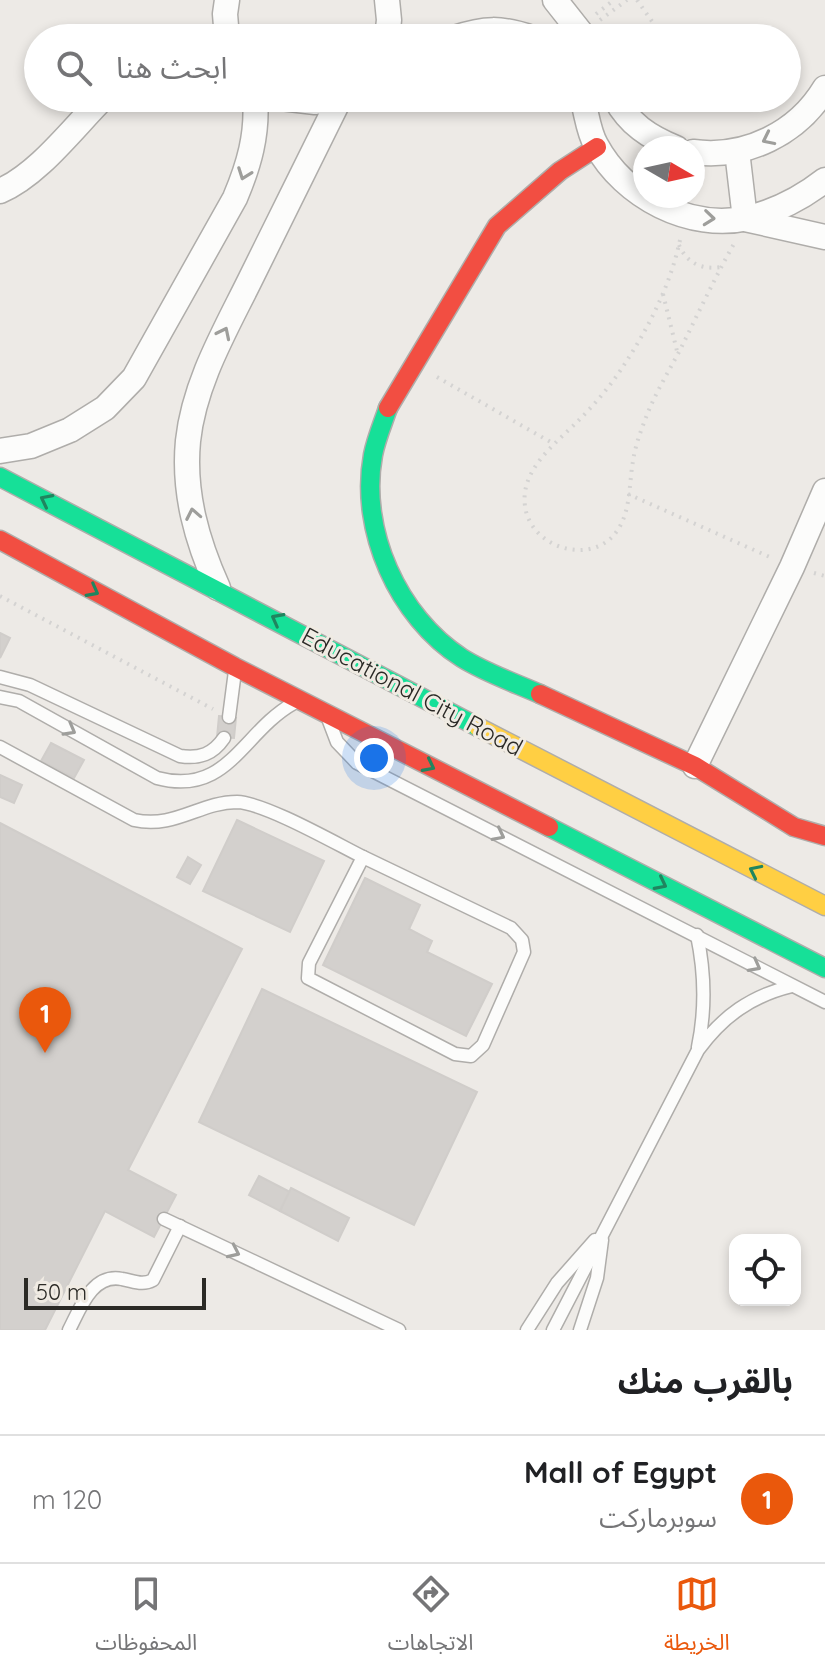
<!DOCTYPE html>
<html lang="ar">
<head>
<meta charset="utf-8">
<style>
	body { margin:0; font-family:Quicksand,"Noto Sans Arabic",sans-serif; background:#f2f2f2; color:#202124; direction:rtl }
	.controls { position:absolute; right:24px; bottom:24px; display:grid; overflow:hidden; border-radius:16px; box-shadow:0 4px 12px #0003 }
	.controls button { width:72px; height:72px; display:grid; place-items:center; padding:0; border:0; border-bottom:2px solid #e0e0e0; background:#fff; color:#202124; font:40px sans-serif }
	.compass { position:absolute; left:633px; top:136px; width:72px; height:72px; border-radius:50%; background:#fff; box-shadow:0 4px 12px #0003; rotate:99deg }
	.scale { position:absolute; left:24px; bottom:20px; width:182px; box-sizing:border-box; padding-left:8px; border:4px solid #2b2a26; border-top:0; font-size:22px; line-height:28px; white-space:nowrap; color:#2b2a26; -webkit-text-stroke:6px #f0ebe3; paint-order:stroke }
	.you { position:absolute; left:374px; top:758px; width:28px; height:28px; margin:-20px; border:6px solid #fff; border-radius:50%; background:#1a73e8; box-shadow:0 0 0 12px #1a73e833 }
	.badge { display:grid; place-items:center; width:52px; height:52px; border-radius:50%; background:#ea580c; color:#fff; font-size:26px; font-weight:700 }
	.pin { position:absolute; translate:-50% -66px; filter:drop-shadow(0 2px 4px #0008) }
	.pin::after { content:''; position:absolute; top:42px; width:28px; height:24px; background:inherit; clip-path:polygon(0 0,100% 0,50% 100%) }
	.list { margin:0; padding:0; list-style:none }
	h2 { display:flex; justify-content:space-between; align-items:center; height:104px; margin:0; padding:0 32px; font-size:34px }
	h2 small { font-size:26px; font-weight:400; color:#757577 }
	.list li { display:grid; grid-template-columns:52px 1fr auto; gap:24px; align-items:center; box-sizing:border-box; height:128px; padding:0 32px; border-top:2px solid #e0e0e0 }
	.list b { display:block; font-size:30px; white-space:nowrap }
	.list p { margin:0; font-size:26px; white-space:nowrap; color:#757577 }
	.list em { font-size:26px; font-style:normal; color:#757577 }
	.icon { flex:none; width:44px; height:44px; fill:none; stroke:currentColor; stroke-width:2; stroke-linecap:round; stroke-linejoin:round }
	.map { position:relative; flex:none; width:825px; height:1330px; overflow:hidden; direction:ltr }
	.search { position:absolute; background:#fff; box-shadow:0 4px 12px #0003; left:24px; right:24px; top:24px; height:88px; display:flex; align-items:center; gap:20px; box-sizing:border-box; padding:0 28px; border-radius:44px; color:#757577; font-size:30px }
	.sheet { height:232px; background:#fff }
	nav { display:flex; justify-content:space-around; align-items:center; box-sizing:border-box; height:112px; border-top:2px solid #e0e0e0; background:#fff; font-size:22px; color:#757577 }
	nav a { display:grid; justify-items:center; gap:4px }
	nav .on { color:#ea580c }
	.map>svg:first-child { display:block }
	.building { fill:#d3d0cd; stroke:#d0cdca; stroke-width:2 }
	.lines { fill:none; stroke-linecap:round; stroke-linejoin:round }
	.lane-casing { stroke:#afadaa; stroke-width:15 }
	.street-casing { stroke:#afadaa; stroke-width:27 }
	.fast-casing { stroke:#afadaa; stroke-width:21 }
	.slow-casing { stroke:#afadaa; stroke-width:21 }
	.jam-casing { stroke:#afadaa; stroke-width:21 }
	.path { stroke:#d4d3d2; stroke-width:4; stroke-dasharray:2 6; stroke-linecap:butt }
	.lane { stroke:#fcfcfb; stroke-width:12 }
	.street { stroke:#fcfcfb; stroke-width:24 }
	.fast { stroke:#16e098; stroke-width:18 }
	.slow { stroke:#ffcf43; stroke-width:18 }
	.jam { stroke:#f24e42; stroke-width:18 }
	.oneway { stroke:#9e9e9b }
	.oneway2 { stroke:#20855f }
	.labels { text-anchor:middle; stroke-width:6; stroke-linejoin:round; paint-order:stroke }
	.street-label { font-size:24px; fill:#2b2a26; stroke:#f0ebe3 }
</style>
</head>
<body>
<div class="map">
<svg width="825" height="1330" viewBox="0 0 825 1330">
	<rect width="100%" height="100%" fill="#edeae6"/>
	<g class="building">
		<path d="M0 633 10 638 0 658Z"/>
		<path d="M219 716 236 718 234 738 217 737Z"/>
		<path d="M51 743 84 760 74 778 41 761Z"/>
		<path d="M0 775 22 785 14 803 0 797Z"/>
		<path d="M237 820 324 861 290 932 203 891Z"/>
		<path d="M0 823 242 949 128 1170 176 1195 154 1237 105 1211 45 1330H0Z"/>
		<path d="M188 857 201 865 190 884 177 877Z"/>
		<path d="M365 878 420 905 409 929 432 941 427 952 492 984 466 1036 323 965Z"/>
		<path d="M262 989 477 1092 414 1225 199 1122Z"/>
		<path d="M259 1176 290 1192 280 1211 249 1195Z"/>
		<path d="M291 1188 349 1218 338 1241 280 1211Z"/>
	</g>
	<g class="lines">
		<defs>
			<g id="lane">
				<path d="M0 677 30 685 180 756C200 759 213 754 224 738"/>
				<path d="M0 697 19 701 157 778C228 797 242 732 294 703"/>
				<path d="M229 717 235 671"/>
				<path d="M329 721 337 742 357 763 825 1002"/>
				<path d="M0 747 134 820C175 829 200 802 237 802 265 803 335 843 363 857"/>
				<path d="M363 857 511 928 522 940 524 952 483 1045 471 1056 455 1054 308 978 309 963Z"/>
				<path d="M697 935C705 973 706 1009 698 1047"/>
				<path d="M164 1219 399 1330"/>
				<path d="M69 1330C80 1309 92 1273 122 1279 134 1281 142 1286 153 1280L180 1226"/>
				<path d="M527 1330 557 1283 595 1240"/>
				<path d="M553 1330 698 1050C723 1016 751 996 792 986"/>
				<path d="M580 1330 597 1278 602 1240"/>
			</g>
			<g id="street">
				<path d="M387 0 389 20 387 38"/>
				<path d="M555 0 585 38"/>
				<path d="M227 38 225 14 227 0"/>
				<path d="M454 38C484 28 501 27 532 38"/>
				<path d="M281 98 315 102 332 98"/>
				<path d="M582 98C587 114 588 131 596 145 624 197 690 231 748 218 777 211 802 198 825 180"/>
				<path d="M615 98C629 124 649 137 676 148"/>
				<path d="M737 151 745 219 825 237"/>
				<path d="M693 152C746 159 798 133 825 88"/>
				<path d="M0 191C38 175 73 128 103 98"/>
				<path d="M0 451 31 446 70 430 105 408 134 378 235 198C249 165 258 134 255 98"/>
				<path d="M218 588C197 541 183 493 188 441 194 383 226 329 251 278 281 218 310 158 340 98"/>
				<path d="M695 766 792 567 825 491"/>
			</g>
			<g id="fast">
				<path d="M388 408C383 423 376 439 373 455 359 530 398 617 462 658 486 673 515 683 540 694"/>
				<path d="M0 477 478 727"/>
				<path d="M549 827 825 968"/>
			</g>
			<path id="slow" d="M478 727 825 906"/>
			<g id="jam">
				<path d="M388 408 497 226 560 171 597 147"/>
				<path d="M0 540 235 667 549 827"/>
				<path d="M540 694 695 766 794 827 825 836"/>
			</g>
		</defs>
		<use href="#lane" class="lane-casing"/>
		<use href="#street" class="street-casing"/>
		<use href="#fast" class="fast-casing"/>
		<use href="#slow" class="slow-casing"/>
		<use href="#jam" class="jam-casing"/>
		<g class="path">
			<path d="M637 0 663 37"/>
			<path d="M596 14 614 0"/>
			<path d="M600 20 627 0"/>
			<path d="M663 37 671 35 676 38"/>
			<path d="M680 240C670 287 647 331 620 371 608 389 593 406 577 422 555 444 520 470 525 506 530 548 592 567 617 531 631 511 629 483 633 461 635 447 640 433 645 420 654 395 668 373 680 350 698 314 715 277 735 242"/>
			<path d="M679 245C687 263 701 270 721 267"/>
			<path d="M663 294 677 351"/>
			<path d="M437 377 554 444"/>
			<path d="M628 494 772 558"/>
			<path d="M814 573 825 576"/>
			<path d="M0 596 213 709"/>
		</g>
		<use href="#lane" class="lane"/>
		<use href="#street" class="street"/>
		<use href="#fast" class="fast"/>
		<use href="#slow" class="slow"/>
		<use href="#jam" class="jam"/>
	</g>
	<defs><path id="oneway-chevron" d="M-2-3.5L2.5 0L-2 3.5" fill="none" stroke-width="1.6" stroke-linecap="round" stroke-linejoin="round" transform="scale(2)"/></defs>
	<g class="oneway">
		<use href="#oneway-chevron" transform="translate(768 139) rotate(154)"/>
		<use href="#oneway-chevron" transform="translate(244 174) rotate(110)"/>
		<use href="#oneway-chevron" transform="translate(709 218) rotate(6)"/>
		<use href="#oneway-chevron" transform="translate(224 333) rotate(-64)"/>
		<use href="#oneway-chevron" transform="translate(193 514) rotate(-101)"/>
		<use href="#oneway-chevron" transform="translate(70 730) rotate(29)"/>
		<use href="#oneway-chevron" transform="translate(499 835) rotate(27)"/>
		<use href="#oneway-chevron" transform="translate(755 966) rotate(28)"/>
		<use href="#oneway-chevron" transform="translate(234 1252) rotate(25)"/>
	</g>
	<g class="oneway2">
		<use href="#oneway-chevron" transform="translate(46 500) rotate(-153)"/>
		<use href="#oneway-chevron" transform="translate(93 591) rotate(28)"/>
		<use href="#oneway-chevron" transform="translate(277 619) rotate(-152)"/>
		<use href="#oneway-chevron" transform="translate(429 766) rotate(27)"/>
		<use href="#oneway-chevron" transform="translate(755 871) rotate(-154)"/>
		<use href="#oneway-chevron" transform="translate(661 884) rotate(27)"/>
	</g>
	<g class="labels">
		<g class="street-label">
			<text transform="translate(412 692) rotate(28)" y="8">Educational City Road</text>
		</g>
	</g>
</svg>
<div class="controls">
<button><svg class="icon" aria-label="locate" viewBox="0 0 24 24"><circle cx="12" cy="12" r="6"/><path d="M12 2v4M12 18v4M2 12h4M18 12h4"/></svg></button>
</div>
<svg class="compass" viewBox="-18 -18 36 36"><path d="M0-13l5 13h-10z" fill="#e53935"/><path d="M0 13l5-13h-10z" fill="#757577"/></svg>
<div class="scale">50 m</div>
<div class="you"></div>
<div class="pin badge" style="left:45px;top:1053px">1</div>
<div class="search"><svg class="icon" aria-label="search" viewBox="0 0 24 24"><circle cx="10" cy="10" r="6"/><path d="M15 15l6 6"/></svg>ابحث هنا</div>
</div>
<section class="sheet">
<h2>بالقرب منك<small></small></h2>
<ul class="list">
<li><span class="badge">1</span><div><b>Mall of Egypt</b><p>سوبرماركت</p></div><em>120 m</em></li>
</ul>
</section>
<nav>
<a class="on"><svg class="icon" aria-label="map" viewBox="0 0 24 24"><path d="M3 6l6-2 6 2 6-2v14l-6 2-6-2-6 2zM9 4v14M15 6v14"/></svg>الخريطة</a>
<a><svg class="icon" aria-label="directions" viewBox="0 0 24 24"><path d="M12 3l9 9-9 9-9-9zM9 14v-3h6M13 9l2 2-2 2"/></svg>الاتجاهات</a>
<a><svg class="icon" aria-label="saved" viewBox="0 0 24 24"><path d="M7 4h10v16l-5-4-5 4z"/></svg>المحفوظات</a>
</nav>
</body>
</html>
